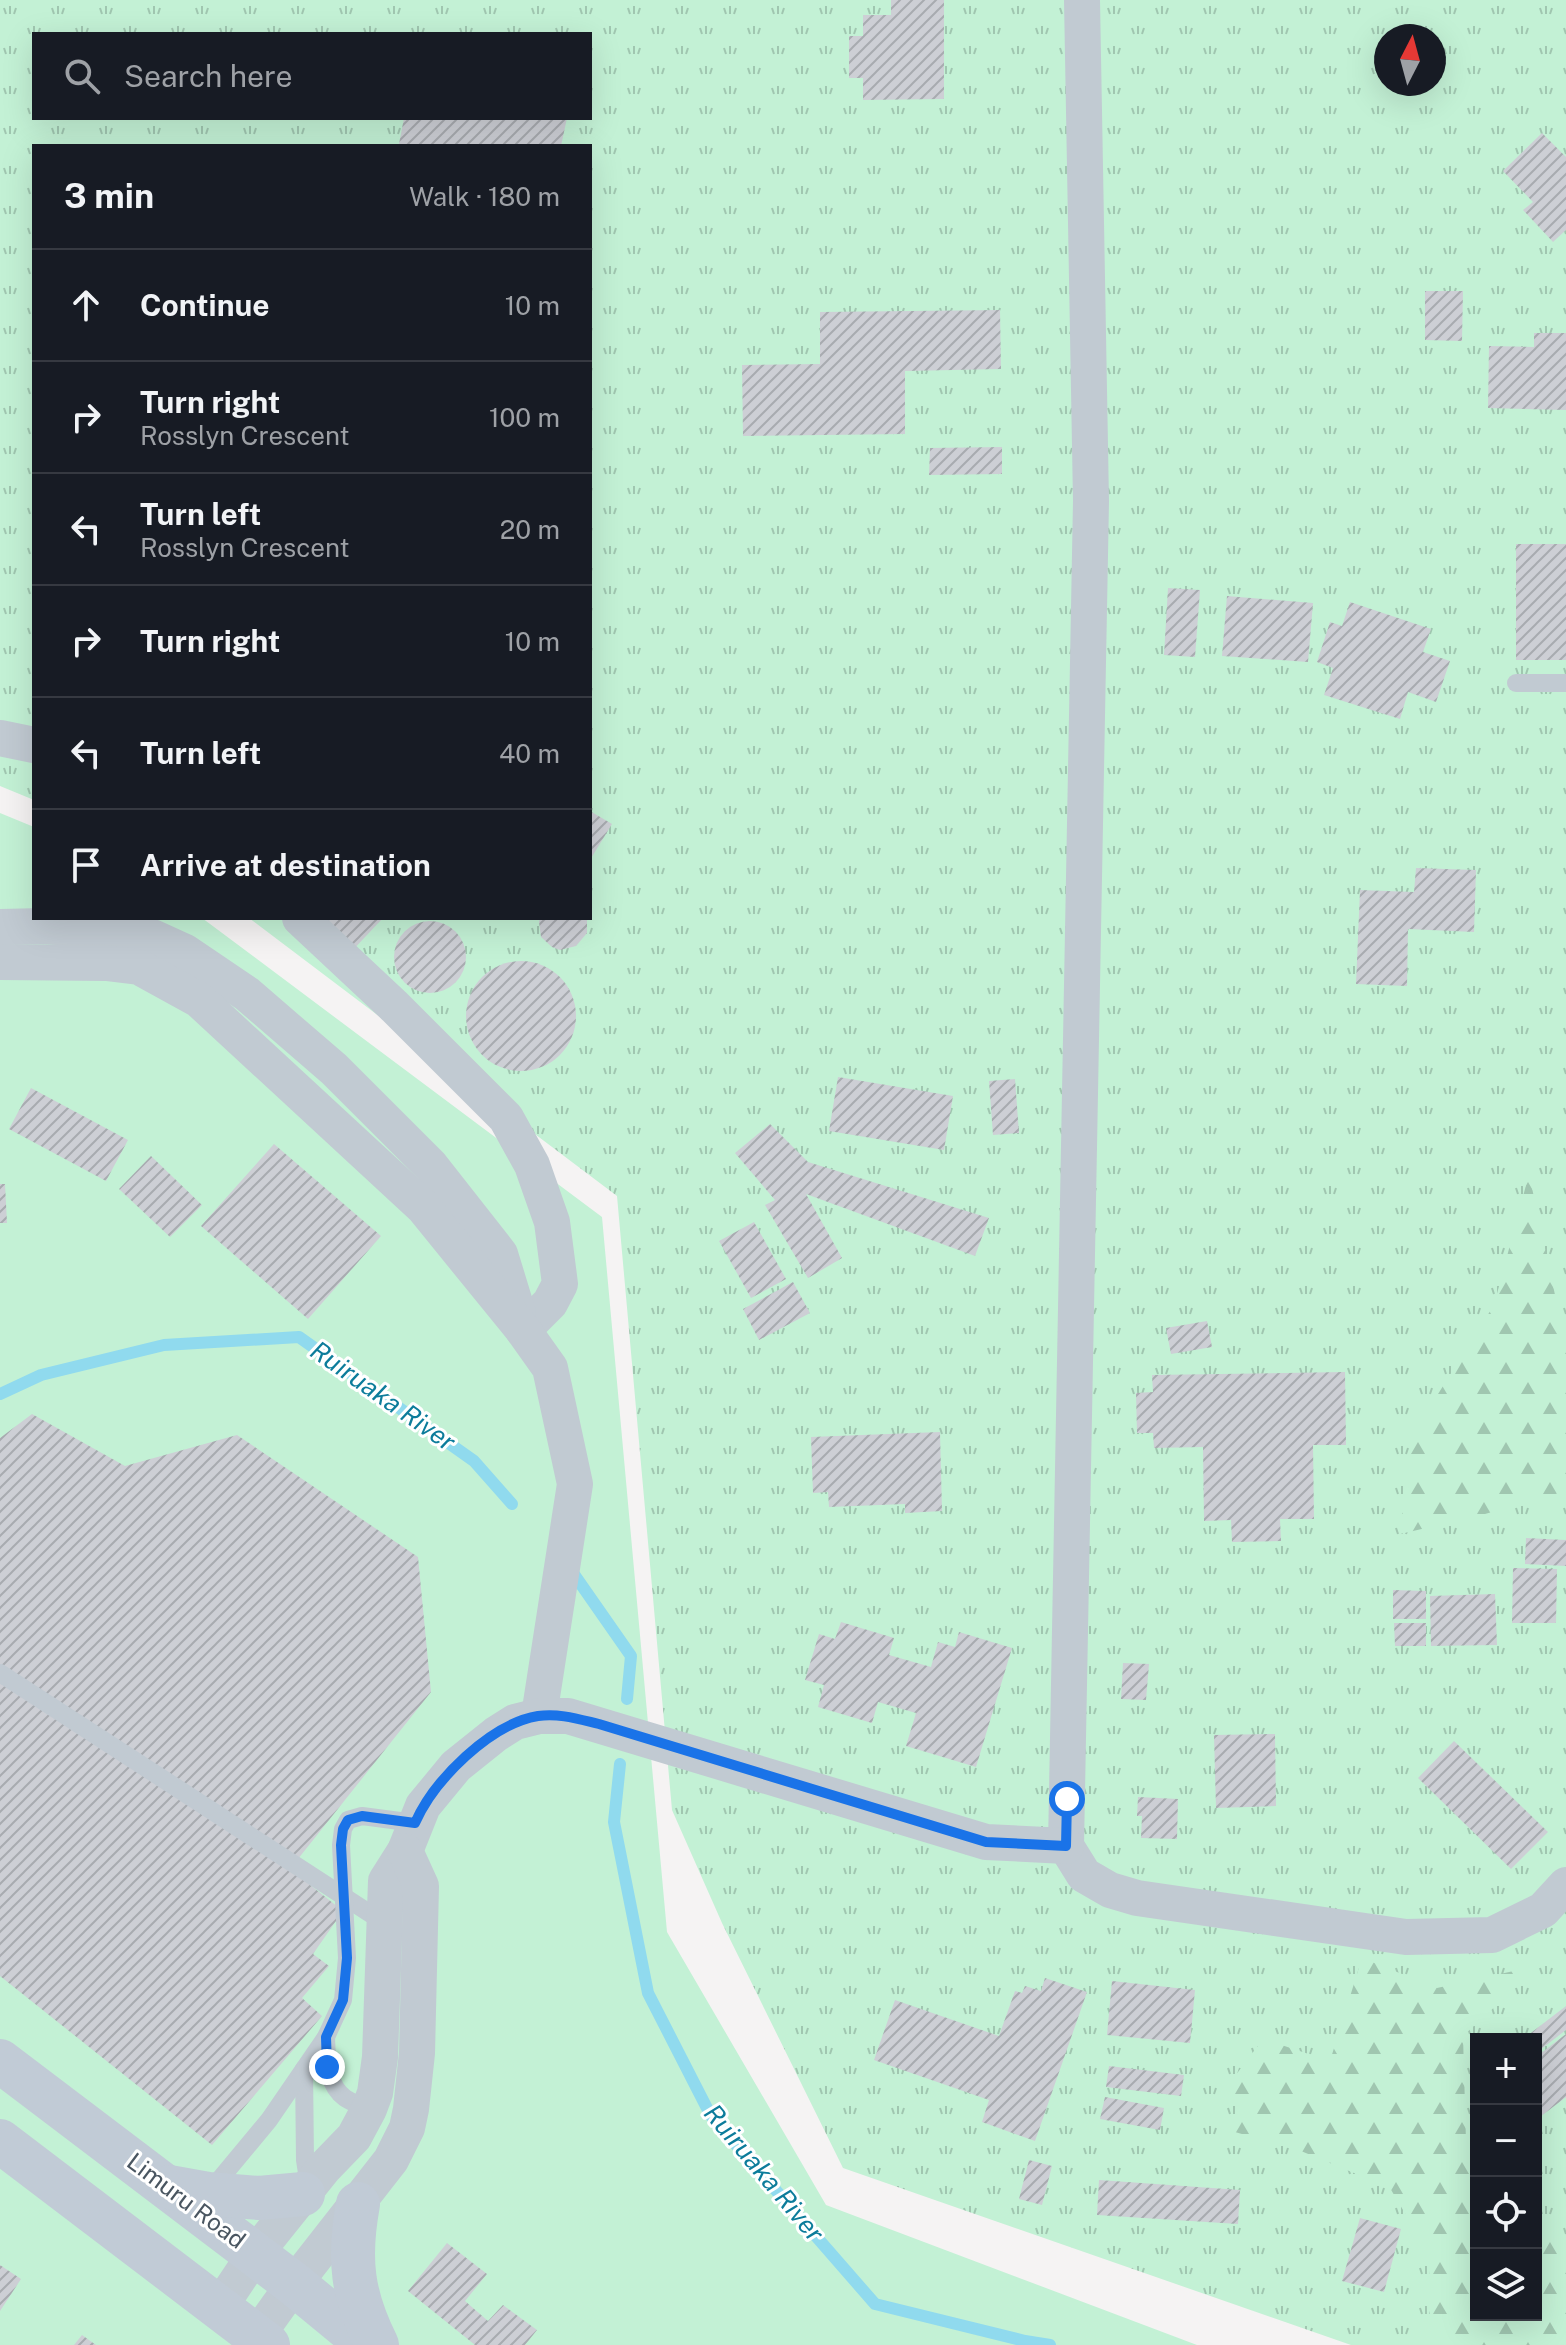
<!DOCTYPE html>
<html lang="en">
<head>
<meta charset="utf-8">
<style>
	body { margin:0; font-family:"Public Sans",sans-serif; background:#242831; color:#f1f3f6 }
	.controls { position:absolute; right:24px; bottom:24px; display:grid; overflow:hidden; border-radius:0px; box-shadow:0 8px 32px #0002 }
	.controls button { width:72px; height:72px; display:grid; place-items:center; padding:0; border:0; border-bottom:2px solid #363941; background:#171b24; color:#f1f3f6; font:40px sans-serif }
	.compass { position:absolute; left:1374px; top:24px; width:72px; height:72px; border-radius:50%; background:#171b24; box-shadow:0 8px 32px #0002; rotate:6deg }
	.stop { position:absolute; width:24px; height:24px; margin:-18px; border:6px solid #1a73e8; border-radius:50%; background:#fff }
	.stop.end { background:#1a73e8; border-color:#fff; box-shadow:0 2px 8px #0008 }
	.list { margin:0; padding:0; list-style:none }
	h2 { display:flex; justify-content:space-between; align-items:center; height:104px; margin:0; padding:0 32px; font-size:34px }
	h2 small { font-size:26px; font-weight:400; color:#9ea1a6 }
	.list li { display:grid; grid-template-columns:52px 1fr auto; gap:24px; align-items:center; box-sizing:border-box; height:112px; padding:0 32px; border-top:2px solid #363941 }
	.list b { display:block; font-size:30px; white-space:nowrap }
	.list p { margin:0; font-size:26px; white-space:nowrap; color:#9ea1a6 }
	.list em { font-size:26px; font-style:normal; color:#9ea1a6 }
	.icon { flex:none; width:44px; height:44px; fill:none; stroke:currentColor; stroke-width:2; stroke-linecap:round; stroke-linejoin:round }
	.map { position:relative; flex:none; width:1566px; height:2345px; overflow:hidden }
	.search { position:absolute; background:#171b24; box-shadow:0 8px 32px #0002; left:32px; top:32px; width:560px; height:88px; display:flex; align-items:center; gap:20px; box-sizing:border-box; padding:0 28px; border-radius:0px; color:#9ea1a6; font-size:30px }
	.panel { position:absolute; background:#171b24; box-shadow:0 8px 32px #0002; left:32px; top:144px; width:560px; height:776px; border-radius:0px }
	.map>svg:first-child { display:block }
	.grass { fill:url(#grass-tufts); fill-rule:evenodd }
	.forest { fill:url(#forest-firs) }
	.green { fill:#c3f1d5 }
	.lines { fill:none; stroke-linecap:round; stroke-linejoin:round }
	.stream { stroke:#90daee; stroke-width:12 }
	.building { fill:url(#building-hatch) }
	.service { stroke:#c1cad2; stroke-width:18 }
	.minor { stroke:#c1cad2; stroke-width:36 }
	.secondary { stroke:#c1cbd6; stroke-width:44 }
	.route { stroke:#1a73e8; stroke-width:10 }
	.labels { text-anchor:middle; stroke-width:6; stroke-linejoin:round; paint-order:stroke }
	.street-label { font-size:24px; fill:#4a5661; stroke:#fff }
	.water-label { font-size:26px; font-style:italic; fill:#0c7c9b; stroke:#fff }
</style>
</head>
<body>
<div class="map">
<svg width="1566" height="2345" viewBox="0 0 1566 2345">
	<defs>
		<pattern id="grass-tufts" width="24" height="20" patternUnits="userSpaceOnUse" patternTransform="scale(2)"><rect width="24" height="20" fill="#c3f1d5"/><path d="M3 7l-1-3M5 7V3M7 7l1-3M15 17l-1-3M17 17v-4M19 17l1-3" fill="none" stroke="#a0c6b0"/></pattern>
		<pattern id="forest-firs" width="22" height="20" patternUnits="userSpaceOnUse" patternTransform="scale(2)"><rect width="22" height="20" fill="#c3f1d5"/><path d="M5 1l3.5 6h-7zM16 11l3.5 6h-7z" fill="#a0c6b0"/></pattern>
		<pattern id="building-hatch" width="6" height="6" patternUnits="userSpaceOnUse" patternTransform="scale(2)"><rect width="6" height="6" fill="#cdcfd5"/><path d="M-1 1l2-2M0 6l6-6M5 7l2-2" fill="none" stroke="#a8abb0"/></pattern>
	</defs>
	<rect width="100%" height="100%" fill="#f5f3f3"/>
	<path class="grass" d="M0 0H1566V2345H1351L843 2168 722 1923 672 1810 617 1196 249 918H590V146H34V800L0 786ZM34 34H590V118H34ZM1386 36H1434V84H1386ZM1476 2039H1536V2315H1476Z"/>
	<g class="forest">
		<path d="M1529 1174 1566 1346V1491L1478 1516 1400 1534 1411 1437 1494 1305Z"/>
		<path d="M1362 1958 1437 1988 1540 1965 1463 2036 1466 2142 1476 2157V2315H1536V2229L1566 2240V2345H1466L1430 2329 1429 2254 1390 2188 1301 2151 1235 2132V2076L1263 2039 1330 2061Z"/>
	</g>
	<path class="green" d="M0 813 34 827V918H202L602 1217 667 1932 826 2205 1197 2345H0Z"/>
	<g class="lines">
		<g class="stream">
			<path d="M0 1394 41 1375 164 1345 299 1337 474 1461 512 1504"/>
			<path d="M571 1570 631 1656 627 1699"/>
			<path d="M620 1764 614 1822 648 1993 711 2116 875 2304 1025 2341 1050 2345"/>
		</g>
	</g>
	<g class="building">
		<path d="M891 0H944V99L863 100V78H849V36H863V15H891Z"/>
		<path d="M404 118H567L561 146H408L399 144Z"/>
		<path d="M1542 133 1566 157V230L1553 242 1523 210 1533 202 1503 171Z"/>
		<path d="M1425 291H1463L1462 341 1425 340Z"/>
		<path d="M1000 310 1001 369 905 371V434L743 436 742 365 820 364V312Z"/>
		<path d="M1534 333H1566V410L1488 408 1489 346 1534 347Z"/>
		<path d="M1002 447V474L929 475 930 448Z"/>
		<rect x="1516" y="544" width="50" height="116"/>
		<path d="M1168 588 1200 590 1195 657 1164 655Z"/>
		<path d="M1227 596 1313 603 1308 662 1222 656Z"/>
		<path d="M1350 602 1431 629 1423 652 1450 661 1436 702 1408 692 1400 719 1324 695 1333 668 1317 662 1330 622 1342 626Z"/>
		<path d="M590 811 612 824 590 860Z"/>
		<path d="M1416 868 1476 870 1474 932 1408 929 1407 986 1356 984 1360 890 1414 892Z"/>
		<path d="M312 918H383L350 953Z"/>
		<path d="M540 918H587V933L576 946 560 950 552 947 541 937 539 922Z"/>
		<circle cx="430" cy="957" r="36"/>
		<circle cx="521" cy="1016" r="55"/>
		<path d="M838 1077 953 1096 944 1150 829 1131Z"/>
		<path d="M1015 1079 1019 1133 993 1135 989 1081Z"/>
		<path d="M31 1088 128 1140 106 1181 9 1129Z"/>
		<path d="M770 1124 808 1162 989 1218 975 1256 806 1194 842 1258 808 1278 765 1205 775 1200 735 1153Z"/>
		<path d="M274 1144 381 1236 308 1319 201 1226Z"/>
		<path d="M151 1156 202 1205 170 1237 119 1189Z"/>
		<path d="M0 1184H5L7 1223H0Z"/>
		<path d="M754 1222 786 1279 751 1298 719 1241Z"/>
		<path d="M793 1282 810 1313 759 1340 743 1309Z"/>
		<path d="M1207 1321 1212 1347 1171 1354 1166 1328Z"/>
		<path d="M1345 1372 1346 1445H1313L1314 1519H1280L1281 1541 1232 1542 1231 1520 1204 1521 1203 1447 1154 1448 1153 1433H1137L1136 1393 1153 1392 1152 1375Z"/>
		<path d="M32 1414 125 1466 237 1435 418 1557 431 1692 290 1869 343 1911 313 1954 329 1966 302 1998 322 2016 212 2145 0 1976V1438Z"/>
		<path d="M940 1432 942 1511 905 1513V1504L829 1507 828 1492 813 1493 811 1437Z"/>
		<path d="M1526 1538 1566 1540V1566L1525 1564Z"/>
		<path d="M1513 1568 1557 1569 1556 1623H1512Z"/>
		<path d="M1393 1590 1426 1591V1619H1393Z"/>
		<path d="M1495 1594 1497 1645 1431 1646 1430 1596Z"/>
		<path d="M841 1622 894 1638 889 1655 931 1667 938 1642 955 1647 959 1632 1012 1648 976 1767 906 1746 916 1713 878 1702 872 1723 818 1707 824 1685 805 1680 819 1634 835 1639Z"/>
		<path d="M1394 1623H1426V1646H1395Z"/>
		<path d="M1123 1663 1149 1664 1146 1700 1121 1699Z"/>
		<path d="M1275 1734 1276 1806 1216 1808 1214 1735Z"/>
		<path d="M1454 1741 1548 1832 1511 1869 1418 1778Z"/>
		<path d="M1138 1797 1178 1799 1177 1839 1141 1838 1142 1816H1137Z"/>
		<path d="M1045 1978 1087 1992 1035 2141 982 2122 989 2100 874 2060 895 2000 999 2036 1015 1991 1022 1993 1025 1986 1041 1991Z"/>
		<path d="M1112 1981 1195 1990 1190 2043 1107 2035Z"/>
		<path d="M1566 2006V2030L1536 2053V2039H1523Z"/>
		<path d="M1566 2034V2097L1536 2120V2057Z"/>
		<path d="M1109 2066 1184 2075 1181 2096 1106 2087Z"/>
		<path d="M1105 2097 1164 2108 1160 2130 1100 2119Z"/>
		<path d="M1029 2160 1052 2166 1042 2205 1019 2199Z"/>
		<path d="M1099 2180 1240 2190 1238 2224 1097 2215Z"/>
		<path d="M1360 2218 1401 2229 1384 2292 1342 2281Z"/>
		<path d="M447 2243 487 2274 465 2301 488 2321 503 2305 537 2330 525 2345H475L408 2291Z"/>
		<path d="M0 2265 21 2279 0 2311Z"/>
		<path d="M82 2335 96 2345H74Z"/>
	</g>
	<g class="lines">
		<g class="service">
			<path d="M1516 683H1566"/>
			<path d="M0 1673 383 1922"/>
			<path d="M326 2037C327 2058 326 2084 345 2098 352 2103 362 2105 369 2109L373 2107"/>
			<path d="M304 2069 305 2160 309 2186"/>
			<path d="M210 2191 269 2120 304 2069 326 2037 343 2000 347 1958 341 1845 343 1829 348 1820 362 1816 415 1823"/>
		</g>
		<g class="minor">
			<path d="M1082 0 1091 501 1066 1846 1084 1875 1110 1890 1137 1898 1406 1937 1492 1935 1543 1910 1566 1885"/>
			<path d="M0 738 34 745"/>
			<path d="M300 918 395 1007 506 1118 532 1165 552 1222 560 1284 550 1303 523 1330"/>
			<path d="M0 927 43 926 115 931 152 937 185 952 247 994 334 1069 431 1166 500 1254 518 1313"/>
			<path d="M0 962 106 963 139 967 199 1000 423 1207 523 1330 550 1368 575 1484 539 1716"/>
			<path d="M219 2308 255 2254 324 2168 354 2137 369 2109 375 2093 380 2057 386 1881 405 1851 423 1806 456 1766 496 1734 515 1722 539 1716H568L986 1842 1066 1846"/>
			<path d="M256 2337 294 2284 391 2160 407 2128 411 2109 417 2053 421 1886 405 1851"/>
		</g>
		<g class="secondary">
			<path d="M0 2061 294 2284 368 2345"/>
			<path d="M0 2141 268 2345"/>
			<path d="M169 2187 208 2194 259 2198 303 2194"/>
			<path d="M358 2204C348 2259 352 2295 377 2345"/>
		</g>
	</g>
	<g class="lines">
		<path class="route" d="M327 2067 326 2037 343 2000 347 1958 341 1845 343 1829 348 1820 362 1816 415 1823C434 1780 490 1724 538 1716 559 1713 578 1719 599 1724L986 1842 1066 1846 1067 1799"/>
	</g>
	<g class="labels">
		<g class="street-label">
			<text transform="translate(186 2201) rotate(37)" y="8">Limuru Road</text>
		</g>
		<g class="water-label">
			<text transform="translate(383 1396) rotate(35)" y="9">Ruiruaka River</text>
			<text transform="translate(764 2173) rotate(50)" y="9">Ruiruaka River</text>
		</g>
	</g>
</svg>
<div class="controls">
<button>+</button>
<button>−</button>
<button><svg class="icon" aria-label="locate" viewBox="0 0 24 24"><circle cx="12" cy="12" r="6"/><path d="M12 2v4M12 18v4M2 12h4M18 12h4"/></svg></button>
<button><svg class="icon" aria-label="layers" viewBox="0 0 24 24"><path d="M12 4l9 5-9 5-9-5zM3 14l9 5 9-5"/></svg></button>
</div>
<svg class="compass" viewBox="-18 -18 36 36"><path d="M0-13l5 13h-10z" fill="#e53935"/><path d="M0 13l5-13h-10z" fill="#9ea1a6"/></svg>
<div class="stop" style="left:1067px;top:1799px"></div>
<div class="stop end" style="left:327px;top:2067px"></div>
<div class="search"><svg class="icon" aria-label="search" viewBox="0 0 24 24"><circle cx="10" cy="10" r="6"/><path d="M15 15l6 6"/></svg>Search here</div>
<section class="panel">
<h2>3 min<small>Walk · 180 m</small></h2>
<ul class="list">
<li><svg class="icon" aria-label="ahead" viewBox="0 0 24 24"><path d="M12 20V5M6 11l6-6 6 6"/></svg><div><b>Continue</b></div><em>10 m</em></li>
<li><svg class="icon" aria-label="right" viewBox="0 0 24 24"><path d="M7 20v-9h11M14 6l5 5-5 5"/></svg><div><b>Turn right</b><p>Rosslyn Crescent</p></div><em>100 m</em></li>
<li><svg class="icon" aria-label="left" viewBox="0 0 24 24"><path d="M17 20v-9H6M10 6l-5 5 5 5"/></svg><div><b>Turn left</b><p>Rosslyn Crescent</p></div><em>20 m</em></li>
<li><svg class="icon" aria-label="right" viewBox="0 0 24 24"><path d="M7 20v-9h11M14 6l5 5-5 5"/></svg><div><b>Turn right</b></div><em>10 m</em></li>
<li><svg class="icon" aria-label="left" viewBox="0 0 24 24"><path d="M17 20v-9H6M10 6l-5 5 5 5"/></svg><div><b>Turn left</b></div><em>40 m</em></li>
<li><svg class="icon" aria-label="arrive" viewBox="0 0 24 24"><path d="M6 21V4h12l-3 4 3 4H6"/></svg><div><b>Arrive at destination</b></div></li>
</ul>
</section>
</div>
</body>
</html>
